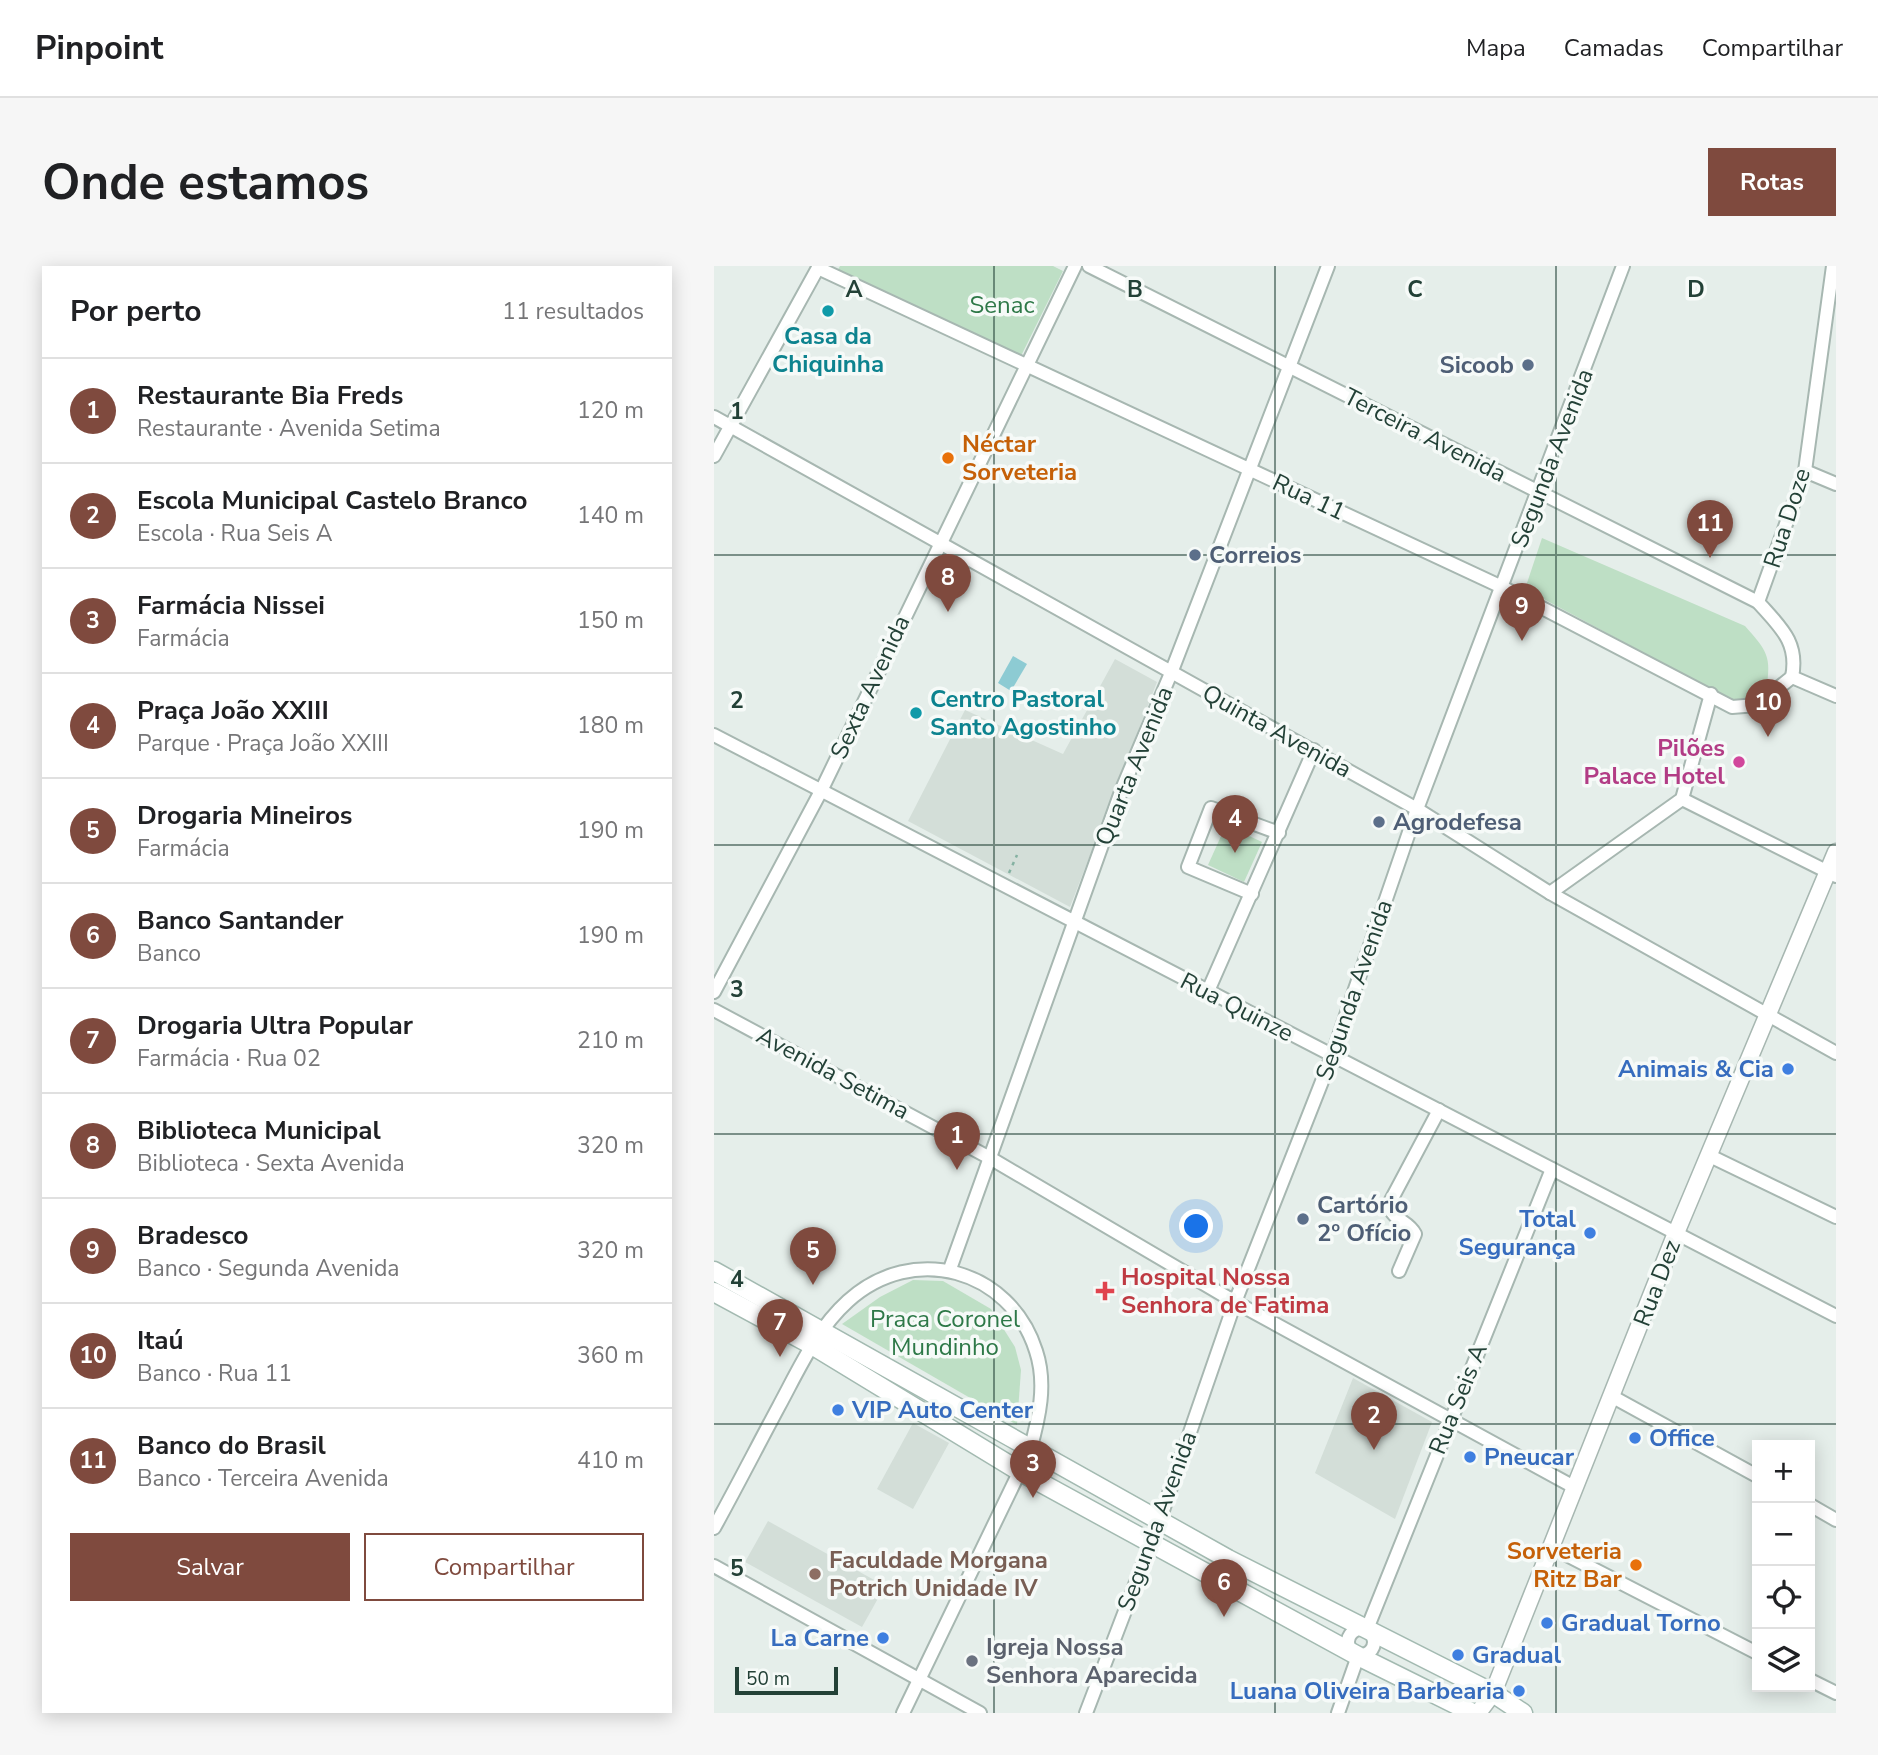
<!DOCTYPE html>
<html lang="pt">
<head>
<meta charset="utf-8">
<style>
	body { margin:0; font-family:"Nunito Sans",sans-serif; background:#f6f6f6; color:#202124 }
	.controls { position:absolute; right:21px; bottom:21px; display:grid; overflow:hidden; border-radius:0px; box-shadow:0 4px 18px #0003 }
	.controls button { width:63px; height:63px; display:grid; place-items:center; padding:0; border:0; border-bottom:2px solid #e0e0e0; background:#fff; color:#202124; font:35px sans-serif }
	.scale { position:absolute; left:21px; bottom:18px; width:103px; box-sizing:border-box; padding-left:7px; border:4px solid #234137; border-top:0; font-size:19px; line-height:24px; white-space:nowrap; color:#234137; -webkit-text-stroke:5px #f6faf8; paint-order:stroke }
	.you { position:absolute; left:483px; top:961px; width:24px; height:24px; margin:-18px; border:5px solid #fff; border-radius:50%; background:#1a73e8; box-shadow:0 0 0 10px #1a73e833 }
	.badge { display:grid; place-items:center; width:46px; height:46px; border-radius:50%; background:#7f4a3e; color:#fff; font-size:23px; font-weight:700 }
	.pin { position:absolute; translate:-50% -58px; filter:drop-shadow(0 2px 4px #0008) }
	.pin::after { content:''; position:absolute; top:37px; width:24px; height:21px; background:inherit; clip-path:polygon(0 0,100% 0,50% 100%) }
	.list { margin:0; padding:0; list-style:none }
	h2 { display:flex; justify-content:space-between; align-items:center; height:91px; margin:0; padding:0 28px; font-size:30px }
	h2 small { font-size:23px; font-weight:400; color:#757577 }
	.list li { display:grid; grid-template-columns:46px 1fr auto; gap:21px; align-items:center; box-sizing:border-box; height:105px; padding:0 28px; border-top:2px solid #e0e0e0 }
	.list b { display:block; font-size:26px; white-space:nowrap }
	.list p { margin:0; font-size:23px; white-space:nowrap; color:#757577 }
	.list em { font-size:23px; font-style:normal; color:#757577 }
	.actions { display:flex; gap:14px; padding:21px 28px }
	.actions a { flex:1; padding:16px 0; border:2px solid #7f4a3e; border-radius:0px; text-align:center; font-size:24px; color:#7f4a3e }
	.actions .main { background:#7f4a3e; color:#fff }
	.icon { flex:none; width:38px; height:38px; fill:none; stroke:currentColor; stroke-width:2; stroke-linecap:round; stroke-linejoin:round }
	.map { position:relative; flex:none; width:1122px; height:1447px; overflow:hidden; border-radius:0px }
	header { display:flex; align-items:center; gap:42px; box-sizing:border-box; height:98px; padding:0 35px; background:#fff; border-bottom:2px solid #e0e0e0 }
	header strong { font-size:33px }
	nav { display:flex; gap:38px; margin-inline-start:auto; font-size:24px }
	.intro { display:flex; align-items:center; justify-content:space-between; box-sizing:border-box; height:168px; padding:0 42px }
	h1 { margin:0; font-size:49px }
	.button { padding:18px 32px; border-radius:0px; background:#7f4a3e; color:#fff; font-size:24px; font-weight:700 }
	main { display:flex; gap:42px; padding:0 42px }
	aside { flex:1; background:#fff; border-radius:0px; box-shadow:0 4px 18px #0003 }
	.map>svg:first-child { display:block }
	.built { fill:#d3ded8 }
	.green { fill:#bedfc5 }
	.water { fill:#8dcbd3 }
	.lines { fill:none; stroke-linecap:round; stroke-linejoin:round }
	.minor-casing { stroke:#a7b7b1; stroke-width:16 }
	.tertiary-casing { stroke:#a7b7b1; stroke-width:19 }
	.secondary-casing { stroke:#a3bab1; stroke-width:21 }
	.path { stroke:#85b2a2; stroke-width:2.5; stroke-dasharray:3.5 5; stroke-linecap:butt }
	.minor { stroke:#fff; stroke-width:12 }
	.tertiary { stroke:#fff; stroke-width:16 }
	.secondary { stroke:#fff; stroke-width:18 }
	.grid { fill:none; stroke:#234137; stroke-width:2; stroke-opacity:0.55 }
	.culture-dot { fill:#0f9aa8; stroke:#f6faf8; stroke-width:2.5 }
	.service-dot { fill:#5c6f8a; stroke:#f6faf8; stroke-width:2.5 }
	.food-dot { fill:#e8710a; stroke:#f6faf8; stroke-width:2.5 }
	.hotel-dot { fill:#d1479c; stroke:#f6faf8; stroke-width:2.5 }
	.shop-dot { fill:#3f7fe0; stroke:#f6faf8; stroke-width:2.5 }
	.health-dot { fill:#e0444e; stroke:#f6faf8; stroke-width:2.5 }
	.education-dot { fill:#8d6e63; stroke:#f6faf8; stroke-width:2.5 }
	.worship-dot { fill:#6b7280; stroke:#f6faf8; stroke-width:2.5 }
	.labels { text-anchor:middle; stroke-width:7; stroke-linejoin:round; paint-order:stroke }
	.park-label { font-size:24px; fill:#2d7847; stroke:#f6faf8 }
	.culture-label { font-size:24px; font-weight:bold; fill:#0d838f; stroke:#f6faf8 }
	.service-label { font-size:24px; font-weight:bold; fill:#4e5e75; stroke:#f6faf8; text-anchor:start }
	.street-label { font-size:24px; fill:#234137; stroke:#f6faf8 }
	.food-label { font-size:24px; font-weight:bold; fill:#c56008; stroke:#f6faf8; text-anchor:start }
	.hotel-label { font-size:24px; font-weight:bold; fill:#b23c85; stroke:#f6faf8; text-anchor:end }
	.shop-label { font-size:24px; font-weight:bold; fill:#366cbe; stroke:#f6faf8; text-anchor:start }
	.health-label { font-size:24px; font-weight:bold; fill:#be3a42; stroke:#f6faf8; text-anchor:start }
	.education-label { font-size:24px; font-weight:bold; fill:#785e54; stroke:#f6faf8; text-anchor:start }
	.worship-label { font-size:24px; font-weight:bold; fill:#5b616d; stroke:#f6faf8; text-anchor:start }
	.grid-label { font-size:23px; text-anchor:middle; font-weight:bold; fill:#234137; stroke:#f6faf8; stroke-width:7; stroke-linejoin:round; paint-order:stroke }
</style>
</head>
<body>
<header>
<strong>Pinpoint</strong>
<nav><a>Mapa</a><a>Camadas</a><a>Compartilhar</a></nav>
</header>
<div class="intro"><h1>Onde estamos</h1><a class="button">Rotas</a></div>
<main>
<aside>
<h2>Por perto<small>11 resultados</small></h2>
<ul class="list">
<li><span class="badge">1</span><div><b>Restaurante Bia Freds</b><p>Restaurante · Avenida Setima</p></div><em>120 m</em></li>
<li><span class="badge">2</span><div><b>Escola Municipal Castelo Branco</b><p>Escola · Rua Seis A</p></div><em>140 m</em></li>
<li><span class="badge">3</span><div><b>Farmácia Nissei</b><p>Farmácia</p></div><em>150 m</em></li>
<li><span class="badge">4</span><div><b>Praça João XXIII</b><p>Parque · Praça João XXIII</p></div><em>180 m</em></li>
<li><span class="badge">5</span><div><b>Drogaria Mineiros</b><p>Farmácia</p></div><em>190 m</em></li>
<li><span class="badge">6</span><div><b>Banco Santander</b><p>Banco</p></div><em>190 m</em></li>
<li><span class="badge">7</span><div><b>Drogaria Ultra Popular</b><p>Farmácia · Rua 02</p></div><em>210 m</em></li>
<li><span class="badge">8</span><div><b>Biblioteca Municipal</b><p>Biblioteca · Sexta Avenida</p></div><em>320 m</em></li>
<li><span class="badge">9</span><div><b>Bradesco</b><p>Banco · Segunda Avenida</p></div><em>320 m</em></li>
<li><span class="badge">10</span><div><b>Itaú</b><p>Banco · Rua 11</p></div><em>360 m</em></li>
<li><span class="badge">11</span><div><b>Banco do Brasil</b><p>Banco · Terceira Avenida</p></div><em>410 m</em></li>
</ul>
<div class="actions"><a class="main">Salvar</a><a>Compartilhar</a></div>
</aside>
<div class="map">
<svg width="1122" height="1447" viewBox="0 0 1122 1447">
	<rect width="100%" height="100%" fill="#e5eeea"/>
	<g class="built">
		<path d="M401 393 443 416 356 641 194 555 251 444 349 488Z"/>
		<path d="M639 1112 718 1156 681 1253 601 1207Z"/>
		<path d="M199 1157 235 1177 199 1243 163 1223Z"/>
		<path d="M54 1255 171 1320 148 1361 31 1296Z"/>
	</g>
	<g class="green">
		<path d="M126 0H339L349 5 307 90 122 7Z"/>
		<path d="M828 272 1031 360C1053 385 1058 390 1052 424L1023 437 811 323Z"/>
		<path d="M512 559 548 576 530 616 494 599Z"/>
		<path d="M199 1014 229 1015 277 1043 301 1081 307 1104 303 1159 128 1058 166 1031Z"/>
	</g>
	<path class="water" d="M299 390 313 398 297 425 284 417Z"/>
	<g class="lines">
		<defs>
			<g id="minor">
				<path d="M375 0 1044 336C1066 361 1085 376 1078 411"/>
				<path d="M104 2 790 322 1018 441 1043 439 1078 411"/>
				<path d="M0 151 703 543 836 627 1122 787"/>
				<path d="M0 190 105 0"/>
				<path d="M1091 205 1122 218"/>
				<path d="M1044 336 1091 205 1119 0"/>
				<path d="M1078 411 1122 430"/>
				<path d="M0 469 1122 1050"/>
				<path d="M968 533 1122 610"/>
				<path d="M836 627 968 533 997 428"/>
				<path d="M538 628 474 601 497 542 565 567"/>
				<path d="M494 725 600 484"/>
				<path d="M0 726 107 525 361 0"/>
				<path d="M0 744 276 892 521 1036 860 1221"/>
				<path d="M996 890 1122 951"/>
				<path d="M236 1003 408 523 457 407 614 0"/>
				<path d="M685 1005 701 968C694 954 678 955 675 938L725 844"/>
				<path d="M899 1131 1043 1210"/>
				<path d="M1096 1239 1122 1254"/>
				<path d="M0 1262C22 1222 43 1181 65 1140 85 1103 102 1064 134 1035 199 976 296 1003 322 1085 333 1118 325 1152 316 1184L189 1447"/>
				<path d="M837 1281 1043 1387"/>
				<path d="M0 1300 266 1447"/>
				<circle cx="647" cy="1376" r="13"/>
				<path d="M653 1363 838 903"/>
				<path d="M1096 1414 1122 1427"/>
				<path d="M372 1447 445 1256 521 1036 618 790 703 543 909 0"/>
				<path d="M624 1447 644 1390"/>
			</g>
			<path id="tertiary" d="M764 1447 779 1427 962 967 1122 586"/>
			<g id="secondary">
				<path d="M0 1005 514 1293 779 1427 809 1447"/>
				<path d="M0 1026 98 1079 305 1205 644 1390 759 1447"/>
			</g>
		</defs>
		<use href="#minor" class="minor-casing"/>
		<use href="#tertiary" class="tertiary-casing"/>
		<use href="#secondary" class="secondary-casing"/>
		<path class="path" d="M295 607 303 589"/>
		<use href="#minor" class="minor"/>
		<use href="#tertiary" class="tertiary"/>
		<use href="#secondary" class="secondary"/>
	</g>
	<path class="grid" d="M280 0V1447M561 0V1447M842 0V1447M0 289H1122M0 579H1122M0 868H1122M0 1158H1122"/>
	<g class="culture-dot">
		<circle cx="114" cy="45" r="7"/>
		<circle cx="202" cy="447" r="7"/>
	</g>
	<g class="service-dot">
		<circle cx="814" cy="99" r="7"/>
		<circle cx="481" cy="289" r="7"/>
		<circle cx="665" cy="556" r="7"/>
		<circle cx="589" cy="953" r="7"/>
	</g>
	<g class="food-dot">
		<circle cx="234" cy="192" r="7"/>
		<circle cx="922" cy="1299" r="7"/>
	</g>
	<circle class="hotel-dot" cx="1025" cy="496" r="7"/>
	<g class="shop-dot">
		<circle cx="1074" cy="803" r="7"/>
		<circle cx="876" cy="967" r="7"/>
		<circle cx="124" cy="1144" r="7"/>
		<circle cx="921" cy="1172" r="7"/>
		<circle cx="756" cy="1191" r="7"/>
		<circle cx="833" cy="1357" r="7"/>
		<circle cx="169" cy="1372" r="7"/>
		<circle cx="744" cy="1389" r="7"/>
		<circle cx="805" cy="1425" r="7"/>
	</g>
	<path class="health-dot" d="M387.5 1014.5h7v7h7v7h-7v7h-7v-7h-7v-7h7z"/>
	<circle class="education-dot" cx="101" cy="1308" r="7"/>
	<circle class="worship-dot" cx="258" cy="1395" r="7"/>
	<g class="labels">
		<g class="park-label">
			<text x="288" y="47">Senac</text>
			<text x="231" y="1061">Praca Coronel<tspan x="231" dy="28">Mundinho</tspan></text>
		</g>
		<g class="culture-label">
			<text x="114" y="78">Casa da<tspan x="114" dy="28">Chiquinha</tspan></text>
			<text x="216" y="441" text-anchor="start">Centro Pastoral<tspan x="216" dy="28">Santo Agostinho</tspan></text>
		</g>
		<g class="service-label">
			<text x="800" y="107" text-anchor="end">Sicoob</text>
			<text x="495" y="297">Correios</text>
			<text x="679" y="564">Agrodefesa</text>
			<text x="603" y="947">Cartório<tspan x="603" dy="28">2º Ofício</tspan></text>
		</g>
		<g class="street-label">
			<text transform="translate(711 169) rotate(27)" y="8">Terceira Avenida</text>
			<text transform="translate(838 192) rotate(-69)" y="8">Segunda Avenida</text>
			<text transform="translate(595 231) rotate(25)" y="8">Rua 11</text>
			<text transform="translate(1073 252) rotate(-72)" y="8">Rua Doze</text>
			<text transform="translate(156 421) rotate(-65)" y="8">Sexta Avenida</text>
			<text transform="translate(563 465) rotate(29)" y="8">Quinta Avenida</text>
			<text transform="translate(420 500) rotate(-68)" y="8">Quarta Avenida</text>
			<text transform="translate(640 724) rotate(-71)" y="8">Segunda Avenida</text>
			<text transform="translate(523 741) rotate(27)" y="8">Rua Quinze</text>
			<text transform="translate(119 807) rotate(28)" y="8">Avenida Setima</text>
			<text transform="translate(943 1017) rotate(-69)" y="8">Rua Dez</text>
			<text transform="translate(744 1133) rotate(-68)" y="8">Rua Seis A</text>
			<text transform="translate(443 1255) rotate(-70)" y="8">Segunda Avenida</text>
		</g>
		<g class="food-label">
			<text x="248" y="186">Néctar<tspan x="248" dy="28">Sorveteria</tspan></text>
			<text x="908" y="1293" text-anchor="end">Sorveteria<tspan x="908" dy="28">Ritz Bar</tspan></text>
		</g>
		<g class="hotel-label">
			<text x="1011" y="490">Pilões<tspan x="1011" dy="28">Palace Hotel</tspan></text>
		</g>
		<g class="shop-label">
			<text x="1060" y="811" text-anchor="end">Animais &amp; Cia</text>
			<text x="862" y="961" text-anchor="end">Total<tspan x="862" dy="28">Segurança</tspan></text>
			<text x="138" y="1152">VIP Auto Center</text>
			<text x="935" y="1180">Office</text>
			<text x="770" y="1199">Pneucar</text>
			<text x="847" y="1365">Gradual Torno</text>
			<text x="155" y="1380" text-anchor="end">La Carne</text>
			<text x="758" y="1397">Gradual</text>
			<text x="791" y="1433" text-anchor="end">Luana Oliveira Barbearia</text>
		</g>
		<g class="health-label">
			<text x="407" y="1019">Hospital Nossa<tspan x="407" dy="28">Senhora de Fatima</tspan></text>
		</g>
		<g class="education-label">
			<text x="115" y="1302">Faculdade Morgana<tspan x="115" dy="28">Potrich Unidade IV</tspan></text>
		</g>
		<g class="worship-label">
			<text x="272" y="1389">Igreja Nossa<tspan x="272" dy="28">Senhora Aparecida</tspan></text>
		</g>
	</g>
	<g class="grid-label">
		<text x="140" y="31">A</text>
		<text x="421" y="31">B</text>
		<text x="701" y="31">C</text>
		<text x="982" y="31">D</text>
		<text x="23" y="153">1</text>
		<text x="23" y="442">2</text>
		<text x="23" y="731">3</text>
		<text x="23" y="1021">4</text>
		<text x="23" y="1310">5</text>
	</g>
</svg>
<div class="controls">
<button>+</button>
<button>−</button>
<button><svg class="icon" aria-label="locate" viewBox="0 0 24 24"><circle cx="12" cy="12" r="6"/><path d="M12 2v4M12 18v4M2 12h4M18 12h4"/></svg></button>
<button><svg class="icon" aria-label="layers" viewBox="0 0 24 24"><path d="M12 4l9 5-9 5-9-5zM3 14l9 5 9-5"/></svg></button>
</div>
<div class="scale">50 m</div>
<div class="you"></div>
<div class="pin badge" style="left:243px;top:904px">1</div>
<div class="pin badge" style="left:660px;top:1184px">2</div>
<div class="pin badge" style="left:319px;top:1232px">3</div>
<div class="pin badge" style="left:521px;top:587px">4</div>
<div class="pin badge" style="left:99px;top:1019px">5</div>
<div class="pin badge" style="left:510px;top:1351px">6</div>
<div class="pin badge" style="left:66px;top:1091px">7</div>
<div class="pin badge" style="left:234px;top:346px">8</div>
<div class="pin badge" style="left:808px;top:375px">9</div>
<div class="pin badge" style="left:1054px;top:471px">10</div>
<div class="pin badge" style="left:996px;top:292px">11</div>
</div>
</main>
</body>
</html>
